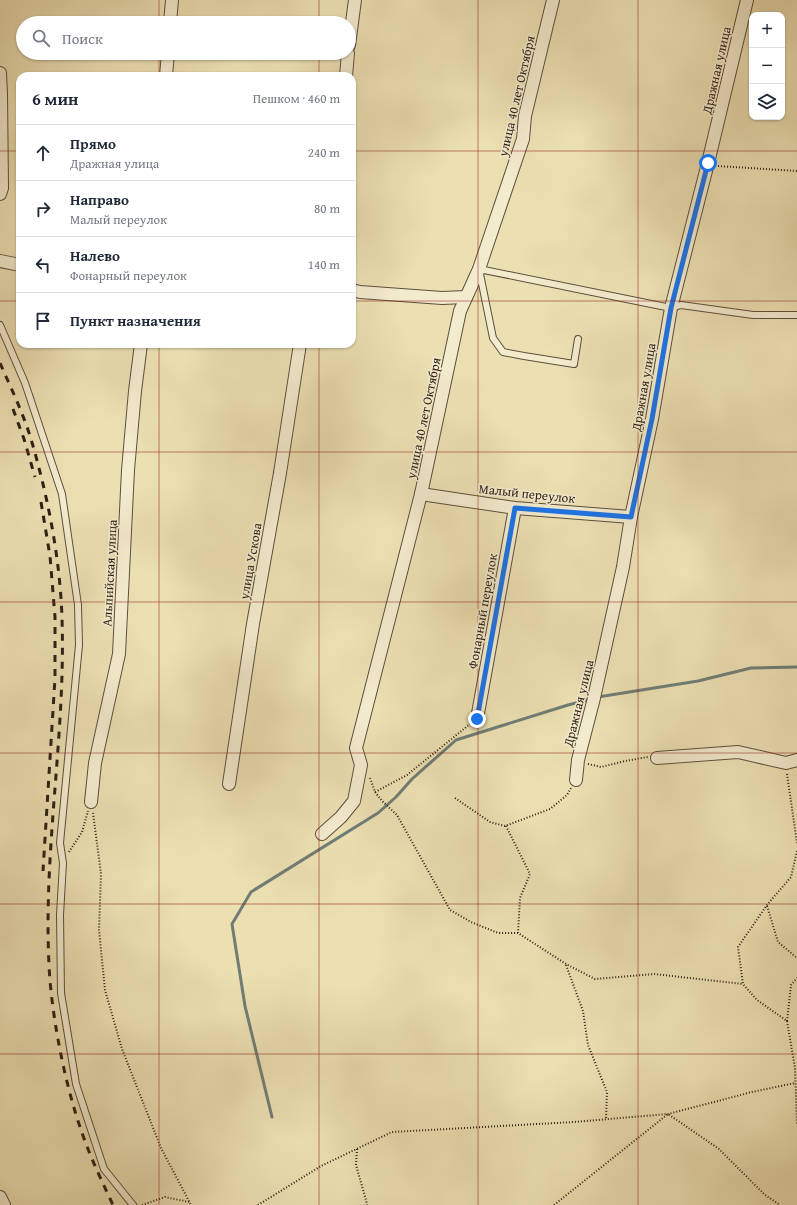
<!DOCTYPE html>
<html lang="ru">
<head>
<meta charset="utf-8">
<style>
	body { margin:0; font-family:"Gentium Book Plus",serif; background:#f6f6f7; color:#1f2937 }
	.controls { position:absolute; right:12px; top:12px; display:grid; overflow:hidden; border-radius:8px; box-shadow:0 1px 3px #0004 }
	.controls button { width:36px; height:36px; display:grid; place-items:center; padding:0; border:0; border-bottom:1px solid #e0e1e3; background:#fff; color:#1f2937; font:20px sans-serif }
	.stop { position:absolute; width:12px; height:12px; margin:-9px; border:3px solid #1a73e8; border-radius:50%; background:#fff }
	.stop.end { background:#1a73e8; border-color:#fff; box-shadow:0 1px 4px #0008 }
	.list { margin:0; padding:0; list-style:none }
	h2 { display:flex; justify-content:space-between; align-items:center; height:52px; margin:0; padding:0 16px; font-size:17px }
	h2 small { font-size:13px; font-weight:400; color:#747a83 }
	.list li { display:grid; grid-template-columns:26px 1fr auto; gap:12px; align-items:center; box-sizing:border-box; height:56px; padding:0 16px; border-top:1px solid #e0e1e3 }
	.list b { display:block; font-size:15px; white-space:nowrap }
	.list p { margin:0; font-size:13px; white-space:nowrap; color:#747a83 }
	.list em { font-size:13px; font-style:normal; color:#747a83 }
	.icon { flex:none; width:22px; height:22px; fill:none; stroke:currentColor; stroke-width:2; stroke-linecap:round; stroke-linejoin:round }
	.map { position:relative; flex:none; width:797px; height:1205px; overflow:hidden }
	.search { position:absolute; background:#fff; box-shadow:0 1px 3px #0004; left:16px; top:16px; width:340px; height:44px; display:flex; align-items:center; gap:10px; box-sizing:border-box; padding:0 14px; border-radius:22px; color:#747a83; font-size:15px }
	.panel { position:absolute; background:#fff; box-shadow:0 1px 3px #0004; left:16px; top:72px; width:340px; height:276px; border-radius:12px }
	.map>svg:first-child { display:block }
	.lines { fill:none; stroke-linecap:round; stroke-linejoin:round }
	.stream { stroke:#6f7d75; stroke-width:3 }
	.lane-casing { stroke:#5c4f3c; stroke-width:8 }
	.street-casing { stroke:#5c4f3c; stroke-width:14 }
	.path { stroke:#2c1f14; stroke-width:2; stroke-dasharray:1 2; stroke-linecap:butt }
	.lane { stroke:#f3ebce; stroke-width:6 }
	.street { stroke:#f3ebce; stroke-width:12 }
	.rail { stroke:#2c1f14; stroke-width:3; stroke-dasharray:7 7; stroke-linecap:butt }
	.route { stroke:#1a73e8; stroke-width:5 }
	.grid { fill:none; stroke:#8f2418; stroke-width:1; stroke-opacity:0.55 }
	.labels { text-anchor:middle; stroke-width:3; stroke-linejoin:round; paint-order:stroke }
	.street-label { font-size:13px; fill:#2c1f14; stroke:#f3ebce }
</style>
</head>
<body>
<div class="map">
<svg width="797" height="1205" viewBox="0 0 797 1205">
	<rect width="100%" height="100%" fill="#ece0b3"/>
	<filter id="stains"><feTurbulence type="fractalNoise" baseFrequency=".005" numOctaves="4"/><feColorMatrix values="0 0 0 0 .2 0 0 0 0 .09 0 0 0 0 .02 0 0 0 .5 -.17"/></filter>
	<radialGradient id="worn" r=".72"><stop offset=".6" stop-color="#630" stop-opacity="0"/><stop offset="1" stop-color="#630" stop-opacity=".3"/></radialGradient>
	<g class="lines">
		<g class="stream">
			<path d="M598 697 698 681 751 668 797 667"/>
			<path d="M272 1117 245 1006 232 924 251 892 378 813 396 797 412 779 456 740 568 705 591 699"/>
		</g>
		<defs>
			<g id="lane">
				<path d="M0 325 25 383 62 494 78 605 79 645 60 843 63 863 60 915 61 993 76 1084 104 1169 133 1205"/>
				<path d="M578 339 574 364 524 356 503 352 493 338 479 269 671 308 681 305 753 315H797"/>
			</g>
			<g id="street">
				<path d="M170 23 172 0"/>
				<path d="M349 45 355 0"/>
				<path d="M0 73 1 94 2 188 0 194"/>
				<path d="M166 76 168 53"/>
				<path d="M346 76 348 53"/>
				<path d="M0 261 20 265"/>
				<path d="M352 290 360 292 442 298 466 297"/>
				<path d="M421 494 515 508 631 517"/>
				<path d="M477 719 515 508"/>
				<path d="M657 758 738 752 786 763 797 760"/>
				<path d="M576 780 578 760 594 698 623 567 631 517 652 419 671 308 708 163 747 0"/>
				<path d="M229 784 253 624 280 473 300 344"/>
				<path d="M91 802 95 763 119 654 128 470 135 391 141 344"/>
				<path d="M322 834 341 817 354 801 361 765 356 748 421 494 460 311 479 269 523 139 525 116 553 0"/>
				<path d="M0 1197 4 1205"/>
			</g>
		</defs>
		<use href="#lane" class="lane-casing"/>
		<use href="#street" class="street-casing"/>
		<g class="path">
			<path d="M718 166 797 171"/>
			<path d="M588 764 601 767 625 761 648 757"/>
			<path d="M787 774 797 843"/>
			<path d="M370 778 375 792 382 801 397 815 450 910 471 922 498 933H518L566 964 595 979 654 974 743 984"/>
			<path d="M375 792 407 775 470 724"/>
			<path d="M455 798 490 822 505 826 550 809 567 795 571 788"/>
			<path d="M93 813 101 874 99 930 105 990 122 1049 161 1148 191 1205"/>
			<path d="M506 826 530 874 520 898 518 933"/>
			<path d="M797 851 791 877 767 905 738 947 743 984 757 1000 787 1021 795 1068 797 1124"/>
			<path d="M69 852 82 832 88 811"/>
			<path d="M767 906 778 942 797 958"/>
			<path d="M566 965 583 1011 588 1045 607 1092 606 1119"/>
			<path d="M787 1021 791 985 797 978"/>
			<path d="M357 1149 356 1165 366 1200 367 1205"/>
			<path d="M142 1205 165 1197 189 1202"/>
			<path d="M258 1205 321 1166 392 1132 574 1122 668 1114 752 1092 795 1083"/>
			<path d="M554 1205 668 1114 719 1149 765 1195 780 1205"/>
		</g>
		<use href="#lane" class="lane"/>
		<use href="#street" class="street"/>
		<g class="rail">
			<path d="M0 363C11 388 23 413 31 439 48 497 60 558 62 618 66 739 41 860 50 981 55 1036 69 1103 90 1154 97 1171 105 1188 113 1205"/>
			<path d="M13 409 24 439 35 477"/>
			<path d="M41 502 50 556 55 617V678L43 871"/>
		</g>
	</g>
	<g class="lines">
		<path class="route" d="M477 719 515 508 631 517 652 419 671 308 708 163"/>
	</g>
	<path class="grid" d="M159 0V23M319 0V23M478 0V1205M638 0V1205M159 53V76M319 53V76M0 151H20M352 151H797M0 301H20M352 301H797M159 344V1205M319 344V1205M0 452H797M0 602H797M0 753H797M0 904H797M0 1054H797"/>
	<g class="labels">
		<g class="street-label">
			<text transform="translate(716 70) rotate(-77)" y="5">Дражная улица</text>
			<text transform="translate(516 96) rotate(-77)" y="5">улица 40 лет Октября</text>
			<text transform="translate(643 387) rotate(-80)" y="5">Дражная улица</text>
			<text transform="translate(423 418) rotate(-78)" y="5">улица 40 лет Октября</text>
			<text transform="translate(527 493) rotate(6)" y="5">Малый переулок</text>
			<text transform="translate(250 561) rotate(-80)" y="5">улица Ускова</text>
			<text transform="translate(109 573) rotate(-87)" y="5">Альпийская улица</text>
			<text transform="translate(482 611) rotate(-80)" y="5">Фонарный переулок</text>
			<text transform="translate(578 703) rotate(-76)" y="5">Дражная улица</text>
		</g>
	</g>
	<rect width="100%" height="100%" filter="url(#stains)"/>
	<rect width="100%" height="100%" fill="url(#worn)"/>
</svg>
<div class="controls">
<button>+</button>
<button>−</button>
<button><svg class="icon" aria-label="layers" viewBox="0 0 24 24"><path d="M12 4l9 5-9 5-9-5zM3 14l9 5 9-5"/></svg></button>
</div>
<div class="stop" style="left:708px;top:163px"></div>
<div class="stop end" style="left:477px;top:719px"></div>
<div class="search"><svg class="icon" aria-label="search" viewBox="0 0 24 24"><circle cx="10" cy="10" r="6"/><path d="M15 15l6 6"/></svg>Поиск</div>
<section class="panel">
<h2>6 мин<small>Пешком · 460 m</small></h2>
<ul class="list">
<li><svg class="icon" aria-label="ahead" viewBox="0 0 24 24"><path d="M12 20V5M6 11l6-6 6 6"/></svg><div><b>Прямо</b><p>Дражная улица</p></div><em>240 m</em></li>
<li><svg class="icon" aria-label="right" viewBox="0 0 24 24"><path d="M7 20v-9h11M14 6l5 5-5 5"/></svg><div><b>Направо</b><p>Малый переулок</p></div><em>80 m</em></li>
<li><svg class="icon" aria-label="left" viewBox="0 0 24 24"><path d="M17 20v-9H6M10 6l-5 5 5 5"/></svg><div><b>Налево</b><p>Фонарный переулок</p></div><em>140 m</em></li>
<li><svg class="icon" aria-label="arrive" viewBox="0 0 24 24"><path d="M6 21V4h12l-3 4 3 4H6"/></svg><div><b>Пункт назначения</b></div></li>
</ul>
</section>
</div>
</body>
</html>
